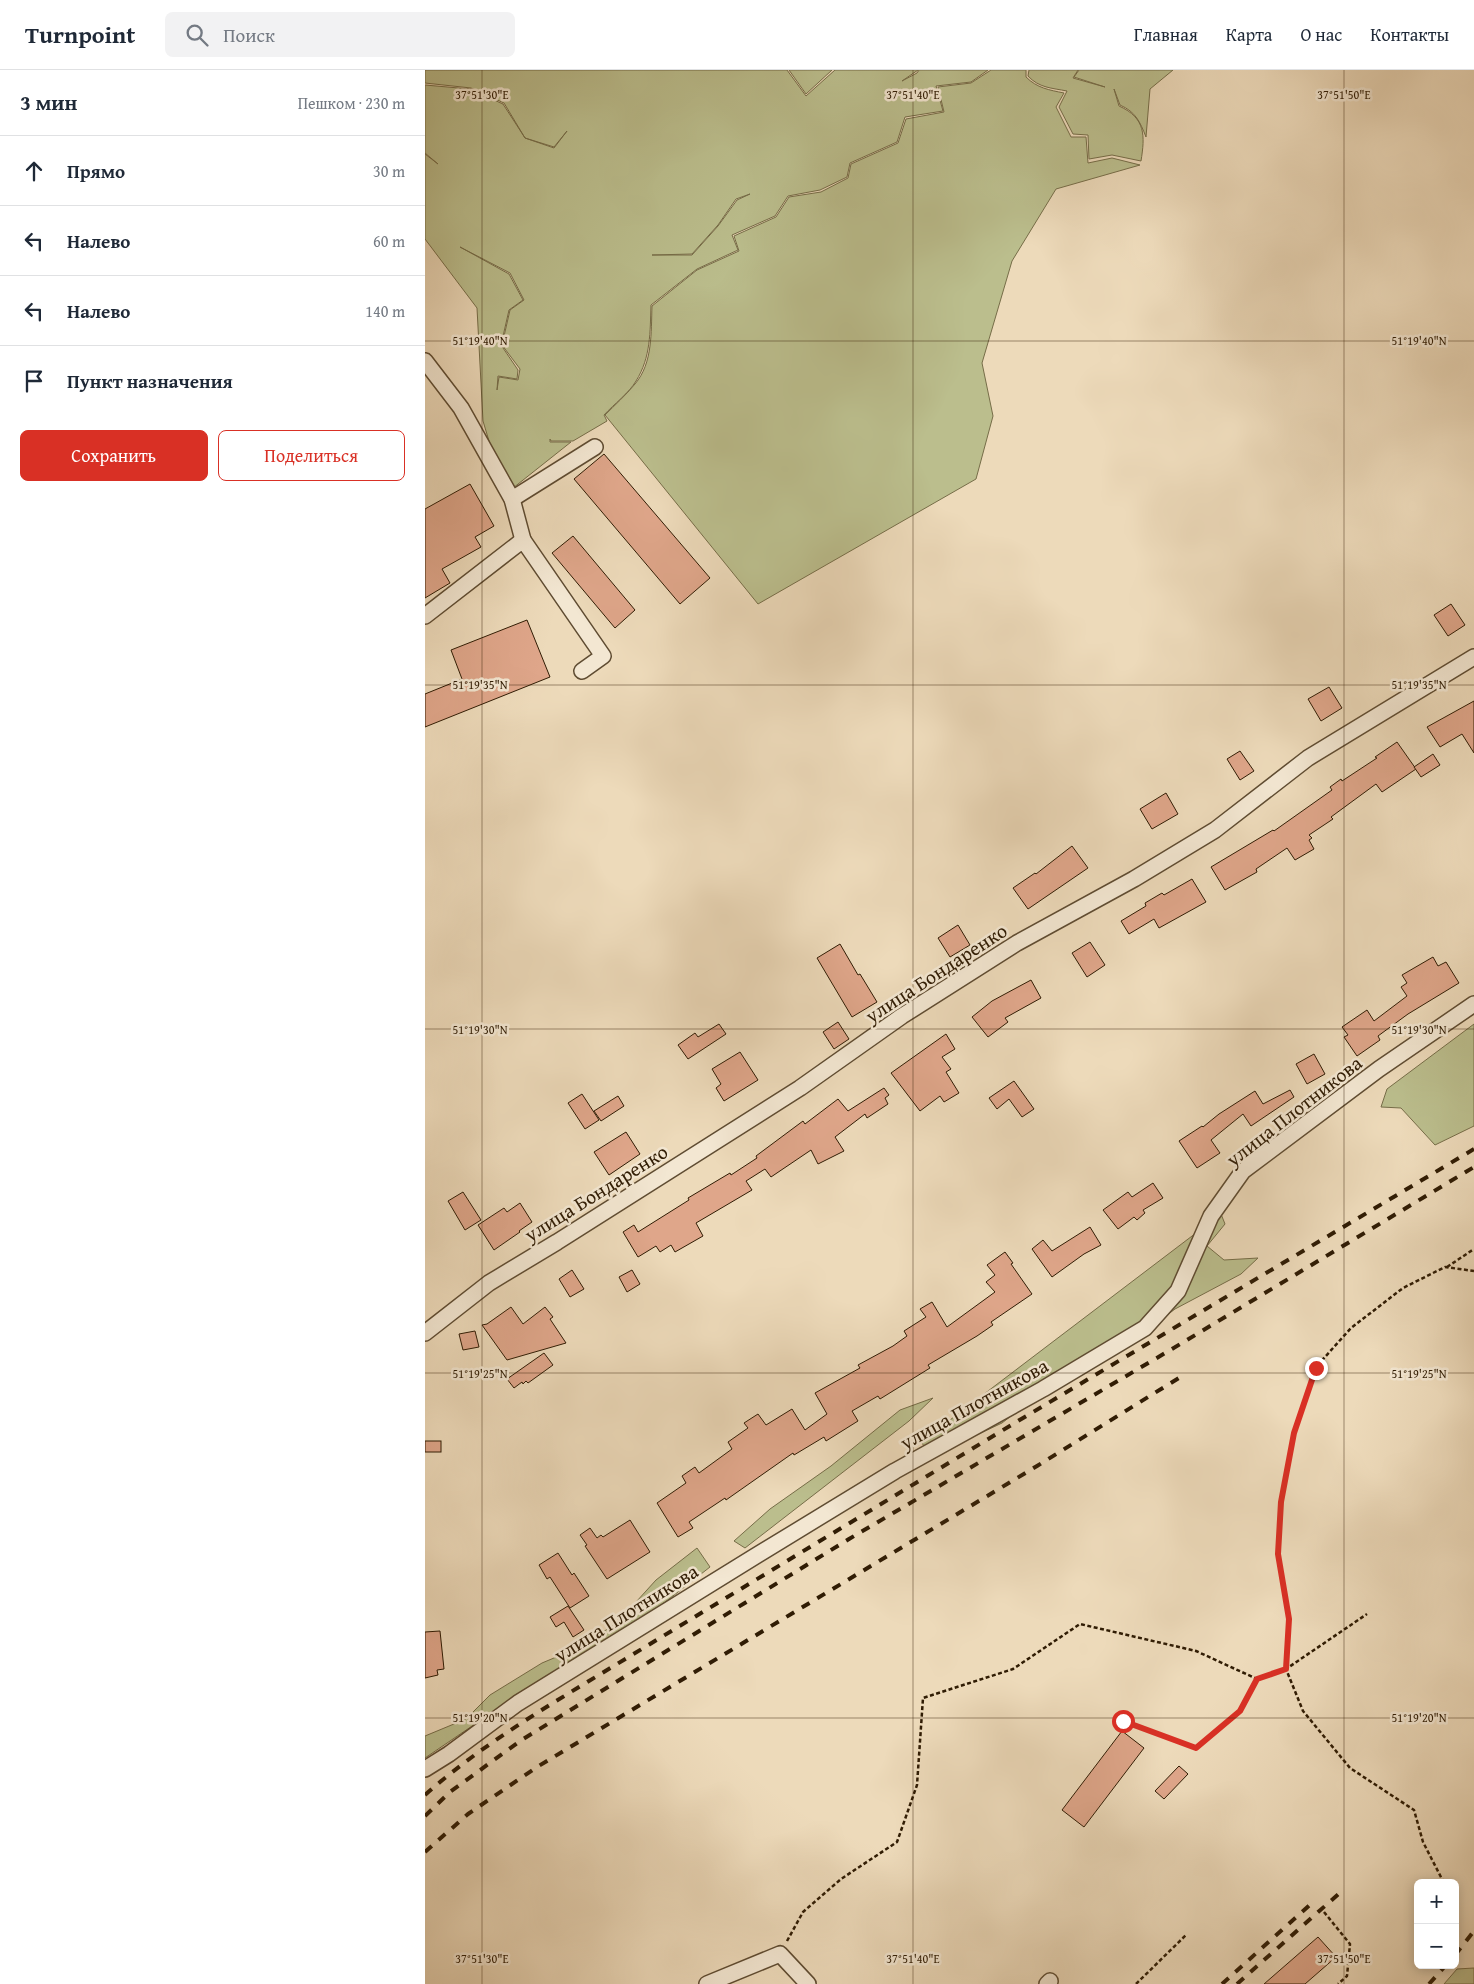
<!DOCTYPE html>
<html lang="ru">
<head>
<meta charset="utf-8">
<style>
	body { margin:0; font-family:"Gentium Book Plus",serif; background:#f2f2f3; color:#1f2937 }
	.controls { position:absolute; right:15px; bottom:15px; display:grid; overflow:hidden; border-radius:8px; box-shadow:0 2px 12px #0003 }
	.controls button { width:45px; height:45px; display:grid; place-items:center; padding:0; border:0; border-bottom:1px solid #e0e1e3; background:#fff; color:#1f2937; font:25px sans-serif }
	.stop { position:absolute; width:15px; height:15px; margin:-11px; border:4px solid #d93025; border-radius:50%; background:#fff }
	.stop.end { background:#d93025; border-color:#fff; box-shadow:0 1px 5px #0008 }
	.list { margin:0; padding:0; list-style:none }
	h2 { display:flex; justify-content:space-between; align-items:center; height:65px; margin:0; padding:0 20px; font-size:21px }
	h2 small { font-size:16px; font-weight:400; color:#747a83 }
	.list li { display:grid; grid-template-columns:32px 1fr auto; gap:15px; align-items:center; box-sizing:border-box; height:70px; padding:0 20px; border-top:1px solid #e0e1e3 }
	.list b { display:block; font-size:19px; white-space:nowrap }
	.list em { font-size:16px; font-style:normal; color:#747a83 }
	.actions { display:flex; gap:10px; padding:15px 20px }
	.actions a { flex:1; padding:11px 0; border:1px solid #d93025; border-radius:8px; text-align:center; font-size:18px; color:#d93025 }
	.actions .main { background:#d93025; color:#fff }
	.icon { flex:none; width:28px; height:28px; fill:none; stroke:currentColor; stroke-width:2; stroke-linecap:round; stroke-linejoin:round }
	.map { position:relative; flex:none; width:1049px; height:1914px; overflow:hidden }
	header { display:flex; align-items:center; gap:30px; box-sizing:border-box; height:70px; padding:0 25px; background:#fff; border-bottom:1px solid #e0e1e3 }
	header strong { font-size:24px }
	nav { display:flex; gap:28px; margin-inline-start:auto; font-size:18px }
	.search { width:350px; height:45px; background:#f2f2f3; display:flex; align-items:center; gap:12px; box-sizing:border-box; padding:0 18px; border-radius:8px; color:#747a83; font-size:19px }
	main { display:flex }
	aside { flex:1; background:#fff }
	.map>svg:first-child { display:block }
	.green { fill:#bbbe8d; stroke:#766d48; fill-rule:evenodd }
	.building { fill:#dfa68a; stroke:#301c04 }
	.lines { fill:none; stroke-linecap:round; stroke-linejoin:round }
	.minor-casing { stroke:#5f4c32; stroke-width:18 }
	.path { stroke:#301c04; stroke-width:2.5; stroke-dasharray:4 2.5; stroke-linecap:butt }
	.minor { stroke:#f3e7d2; stroke-width:15 }
	.rail { stroke:#301c04; stroke-width:4; stroke-dasharray:9 9; stroke-linecap:butt }
	.route { stroke:#d93025; stroke-width:6 }
	.ticks { fill:none; stroke:#301c04; stroke-width:1; stroke-opacity:0.45 }
	.labels { text-anchor:middle; stroke-width:5; stroke-linejoin:round; paint-order:stroke }
	.street-label { font-size:20px; fill:#301c04; stroke:#f3e7d2 }
	.ticks-label { font-size:12px; text-anchor:middle; fill:#301c04; stroke:#f3e7d2; stroke-width:5; stroke-linejoin:round; paint-order:stroke }
</style>
</head>
<body>
<header>
<strong>Turnpoint</strong>
<div class="search"><svg class="icon" aria-label="search" viewBox="0 0 24 24"><circle cx="10" cy="10" r="6"/><path d="M15 15l6 6"/></svg>Поиск</div>
<nav><a>Главная</a><a>Карта</a><a>О нас</a><a>Контакты</a></nav>
</header>
<main>
<aside>
<h2>3 мин<small>Пешком · 230 m</small></h2>
<ul class="list">
<li><svg class="icon" aria-label="ahead" viewBox="0 0 24 24"><path d="M12 20V5M6 11l6-6 6 6"/></svg><div><b>Прямо</b></div><em>30 m</em></li>
<li><svg class="icon" aria-label="left" viewBox="0 0 24 24"><path d="M17 20v-9H6M10 6l-5 5 5 5"/></svg><div><b>Налево</b></div><em>60 m</em></li>
<li><svg class="icon" aria-label="left" viewBox="0 0 24 24"><path d="M17 20v-9H6M10 6l-5 5 5 5"/></svg><div><b>Налево</b></div><em>140 m</em></li>
<li><svg class="icon" aria-label="arrive" viewBox="0 0 24 24"><path d="M6 21V4h12l-3 4 3 4H6"/></svg><div><b>Пункт назначения</b></div></li>
</ul>
<div class="actions"><a class="main">Сохранить</a><a>Поделиться</a></div>
</aside>
<div class="map">
<svg width="1049" height="1914" viewBox="0 0 1049 1914">
	<rect width="100%" height="100%" fill="#eddaba"/>
	<filter id="stains"><feTurbulence type="fractalNoise" baseFrequency=".004" numOctaves="4"/><feColorMatrix values="0 0 0 0 .2 0 0 0 0 .09 0 0 0 0 .02 0 0 0 .5 -.17"/></filter>
	<radialGradient id="worn" r=".72"><stop offset=".6" stop-color="#630" stop-opacity="0"/><stop offset="1" stop-color="#630" stop-opacity=".3"/></radialGradient>
	<g class="green">
		<path d="M0 0H362L381 26 410 0H493L477 11 492 3 494 0H563L546 12 511 16 518 41 480 47 472 72 425 93 422 107 395 120 363 126 350 146 307 165 313 180 272 199 226 235C225 262 226 287 211 311 204 323 189 334 179 345L182 351 148 371H126L125 369V372H146L88 418 67 381 58 351 52 238 0 169V84L13 94 0 83V15L45 19 78 34 100 68 129 78 142 61 129 77 100 68 79 33 46 18 0 13ZM325 124 312 130 293 156 267 185H227L267 184 293 155 311 129ZM35 177 85 203 99 230 85 240 77 275 95 299 93 310 74 307 72 320 73 306 92 309 93 300 76 275 84 240 98 230 84 204Z"/>
		<path d="M364 0H407L381 24Z"/>
		<path d="M566 0H601V7C612 18 624 20 639 23L631 37 646 67H661L663 93 687 88 715 95 631 119 587 191 557 293 568 346 551 409 333 534 180 345C190 335 201 325 210 314 228 293 226 262 227 236L272 200 314 181 309 166 351 147 364 127 396 122 423 108 426 94 473 73 481 49 519 42 513 17 546 13Z"/>
		<path d="M604 0H653L648 8 680 17 649 7 654 0H748L725 19 721 67C715 52 711 42 695 35L689 19 694 36C721 48 720 66 716 91L687 85 664 89 663 65 648 64 634 37 642 21C627 18 614 18 603 6Z"/>
		<path d="M1049 954V1056L1010 1075 976 1038 956 1037 962 1019Z"/>
		<path d="M796 1144 800 1154 782 1176 799 1190 833 1188 816 1204 750 1239 703 1275 638 1306 577 1353 507 1386 496 1372Z"/>
		<path d="M508 1328 484 1351 320 1478 309 1471 345 1439 406 1396 475 1340Z"/>
		<path d="M272 1478 285 1497 212 1554 78 1635 0 1688V1666L41 1649 65 1625 117 1593 148 1580 191 1554 231 1510Z"/>
		<path d="M1049 1898V1914H1019L1032 1899Z"/>
	</g>
	<g class="building">
		<path d="M179 384 285 508 255 534 149 409Z"/>
		<path d="M45 414 69 456 50 467 56 477 17 499 25 513 0 528V439Z"/>
		<path d="M148 466 210 540 190 558 127 483Z"/>
		<path d="M1026 534 1040 555 1023 566 1009 545Z"/>
		<path d="M102 550 125 607 0 657V624L37 609 26 580Z"/>
		<path d="M904 617 917 638 896 651 883 629Z"/>
		<path d="M1049 631V683L1037 664 1015 677 1002 657Z"/>
		<path d="M972 672 991 699 957 722 951 714 906 747 908 749 884 765 887 768 884 770 889 779 870 790 862 778 831 799 832 802 800 820 786 797 848 760 849 761 907 720 905 717 916 709 917 711 952 688 950 687Z"/>
		<path d="M815 681 829 701 815 710 802 689Z"/>
		<path d="M1008 684 1015 695 996 707 989 697Z"/>
		<path d="M741 723 753 744 727 759 715 739Z"/>
		<path d="M647 776 663 798 603 839 588 818 610 803 611 804Z"/>
		<path d="M767 809 781 832 734 858 729 849 704 864 696 851 721 836 720 833 737 823 739 825Z"/>
		<path d="M533 855 545 875 525 887 513 868Z"/>
		<path d="M665 872 680 895 662 907 647 883Z"/>
		<path d="M415 874 433 905 435 904 452 932 427 947 392 888Z"/>
		<path d="M1008 887 1013 896 1021 892 1034 913 983 944 953 966 955 970 932 986 919 967 923 965 917 957 942 940 949 951 982 926 976 917 982 913 977 905Z"/>
		<path d="M606 910 616 928 580 948 583 952 563 967 547 947 567 931Z"/>
		<path d="M413 952 424 969 409 979 398 962Z"/>
		<path d="M294 954 301 964 263 989 253 975 270 963 273 967Z"/>
		<path d="M521 964 530 979 517 987 526 999 521 1002 534 1023 519 1032 515 1026 495 1041 466 1003Z"/>
		<path d="M315 982 333 1010 299 1031 291 1018 296 1014 287 999Z"/>
		<path d="M889 984 900 1004 882 1014 871 994Z"/>
		<path d="M589 1011 609 1039 597 1047 584 1029 572 1039 564 1028Z"/>
		<path d="M459 1018 464 1025 460 1028 463 1034 442 1048 440 1044 410 1067 419 1081 393 1094 386 1080 346 1107 340 1099 321 1111 327 1120 271 1153 278 1166 250 1182 246 1175 235 1182 231 1176 213 1187 198 1162 209 1155 213 1162 264 1130 263 1128 305 1103 306 1105 332 1088 331 1086 378 1051 380 1054 413 1029 423 1041Z"/>
		<path d="M865 1020 869 1027 826 1056 818 1044 786 1070 795 1083 772 1098 754 1071 777 1056 778 1057 794 1044 830 1021 838 1034Z"/>
		<path d="M157 1024 174 1050 160 1059 143 1033Z"/>
		<path d="M193 1026 199 1036 176 1051 169 1041Z"/>
		<path d="M201 1062 215 1084 184 1105 169 1082Z"/>
		<path d="M728 1113 738 1128 718 1140 720 1143 712 1150 709 1147 693 1159 678 1140 703 1122 707 1127Z"/>
		<path d="M38 1122 56 1150 40 1160 23 1131Z"/>
		<path d="M95 1133 107 1152 94 1161 95 1162 69 1180 53 1155 79 1138 82 1142Z"/>
		<path d="M665 1157 676 1175 659 1184 627 1207 607 1179 618 1170 627 1181Z"/>
		<path d="M580 1182 588 1193 586 1194 607 1224 566 1252 568 1255 552 1266 503 1295 505 1298 455 1329 453 1326 427 1341 433 1351 401 1371 399 1367 369 1385 368 1383 301 1430 300 1428 264 1452 268 1458 253 1467 232 1433 261 1413 257 1406 270 1397 274 1403 307 1379 303 1372 323 1358 319 1353 333 1344 341 1355 367 1339 380 1360 402 1344 390 1323 435 1298 433 1295 468 1276 482 1266 479 1261 501 1247 495 1239 507 1232 522 1257 570 1222 561 1212 570 1205 562 1195Z"/>
		<path d="M147 1200 159 1219 145 1227 134 1209Z"/>
		<path d="M207 1200 215 1214 202 1222 194 1207Z"/>
		<path d="M86 1237 98 1254 120 1237 128 1247 125 1249 141 1273 82 1290 57 1255 62 1254Z"/>
		<path d="M50 1261 54 1277 38 1280 34 1264Z"/>
		<path d="M119 1283 128 1295 103 1313 101 1311 98 1314 97 1312 89 1318 82 1309Z"/>
		<rect x="0" y="1371" width="16" height="11"/>
		<path d="M205 1450 225 1482 182 1509 160 1476 162 1475 155 1465 165 1458 172 1468 176 1465 178 1467Z"/>
		<path d="M133 1483 147 1505 149 1503 164 1526 145 1538 125 1507 122 1509 114 1495Z"/>
		<path d="M143 1536 159 1560 148 1567 139 1552 131 1557 125 1547Z"/>
		<path d="M15 1561 19 1599 12 1600 13 1605 0 1608V1562Z"/>
		<path d="M697 1661 719 1678 659 1757 637 1740Z"/>
		<path d="M754 1696 763 1704 739 1729 730 1721Z"/>
		<path d="M893 1867 911 1887 880 1914H839Z"/>
	</g>
	<g class="lines">
		<defs>
			<g id="minor">
				<path d="M0 291 36 338 87 429 98 470"/>
				<path d="M87 429 170 377"/>
				<path d="M0 546 98 470 178 586 157 601"/>
				<path d="M0 1263 64 1213 132 1172 375 1018 477 946 592 873 709 809 790 760 883 688 1049 587"/>
				<path d="M0 1699 24 1684 93 1633 329 1487 470 1401 618 1319 720 1258 753 1221 786 1146 818 1101 954 999 1049 934"/>
				<path d="M282 1914 355 1884 383 1914"/>
				<path d="M622 1914 625 1911"/>
			</g>
		</defs>
		<use href="#minor" class="minor-casing"/>
		<g class="path">
			<path d="M1022 1197 1049 1179"/>
			<path d="M698 1651 771 1678 815 1641 832 1609"/>
			<path d="M1019 1813 998 1772 989 1740 925 1698 878 1641 861 1599 864 1549 853 1485 856 1432 869 1363 891 1297 926 1258 978 1218 1020 1197 1049 1201"/>
			<path d="M899 1842 925 1874 922 1906 913 1914"/>
			<path d="M362 1871 378 1842 416 1809 472 1772 492 1715 498 1628 588 1599 655 1554 771 1581 832 1609 861 1599 942 1544"/>
			<path d="M711 1914 762 1864"/>
		</g>
		<use href="#minor" class="minor"/>
		<g class="rail">
			<path d="M0 1725C47 1683 100 1650 154 1617L588 1354 1049 1079"/>
			<path d="M0 1746 25 1722 95 1671 424 1469 747 1279 1049 1097"/>
			<path d="M0 1782 43 1744 112 1697 612 1396 757 1306"/>
			<path d="M1030 1885 1049 1861"/>
			<path d="M797 1914 888 1832"/>
			<path d="M812 1914 918 1820"/>
			<path d="M1004 1914 1021 1895"/>
		</g>
	</g>
	<g class="lines">
		<path class="route" d="M698 1651 771 1678 815 1641 832 1609 861 1599 864 1549 853 1484 856 1432 869 1363 891 1298"/>
	</g>
	<path class="ticks" d="M57 0V1914M488 0V1914M919 0V1914M0 271H1049M0 615H1049M0 959H1049M0 1303H1049M0 1648H1049"/>
	<g class="labels">
		<g class="street-label">
			<text transform="translate(511 903) rotate(-33)" y="7">улица Бондаренко</text>
			<text transform="translate(869 1041) rotate(-38)" y="7">улица Плотникова</text>
			<text transform="translate(171 1123) rotate(-32)" y="7">улица Бондаренко</text>
			<text transform="translate(549 1334) rotate(-29)" y="7">улица Плотникова</text>
			<text transform="translate(201 1543) rotate(-32)" y="7">улица Плотникова</text>
		</g>
	</g>
	<g class="ticks-label">
		<text x="57" y="29">37°51'30"E</text>
		<text x="488" y="29">37°51'40"E</text>
		<text x="919" y="29">37°51'50"E</text>
		<text x="55" y="275">51°19'40"N</text>
		<text x="994" y="275">51°19'40"N</text>
		<text x="55" y="619">51°19'35"N</text>
		<text x="994" y="619">51°19'35"N</text>
		<text x="55" y="964">51°19'30"N</text>
		<text x="994" y="964">51°19'30"N</text>
		<text x="55" y="1308">51°19'25"N</text>
		<text x="994" y="1308">51°19'25"N</text>
		<text x="55" y="1652">51°19'20"N</text>
		<text x="994" y="1652">51°19'20"N</text>
		<text x="57" y="1893">37°51'30"E</text>
		<text x="488" y="1893">37°51'40"E</text>
		<text x="919" y="1893">37°51'50"E</text>
	</g>
	<rect width="100%" height="100%" filter="url(#stains)"/>
	<rect width="100%" height="100%" fill="url(#worn)"/>
</svg>
<div class="controls">
<button>+</button>
<button>−</button>
</div>
<div class="stop" style="left:698px;top:1651px"></div>
<div class="stop end" style="left:891px;top:1298px"></div>
</div>
</main>
</body>
</html>
